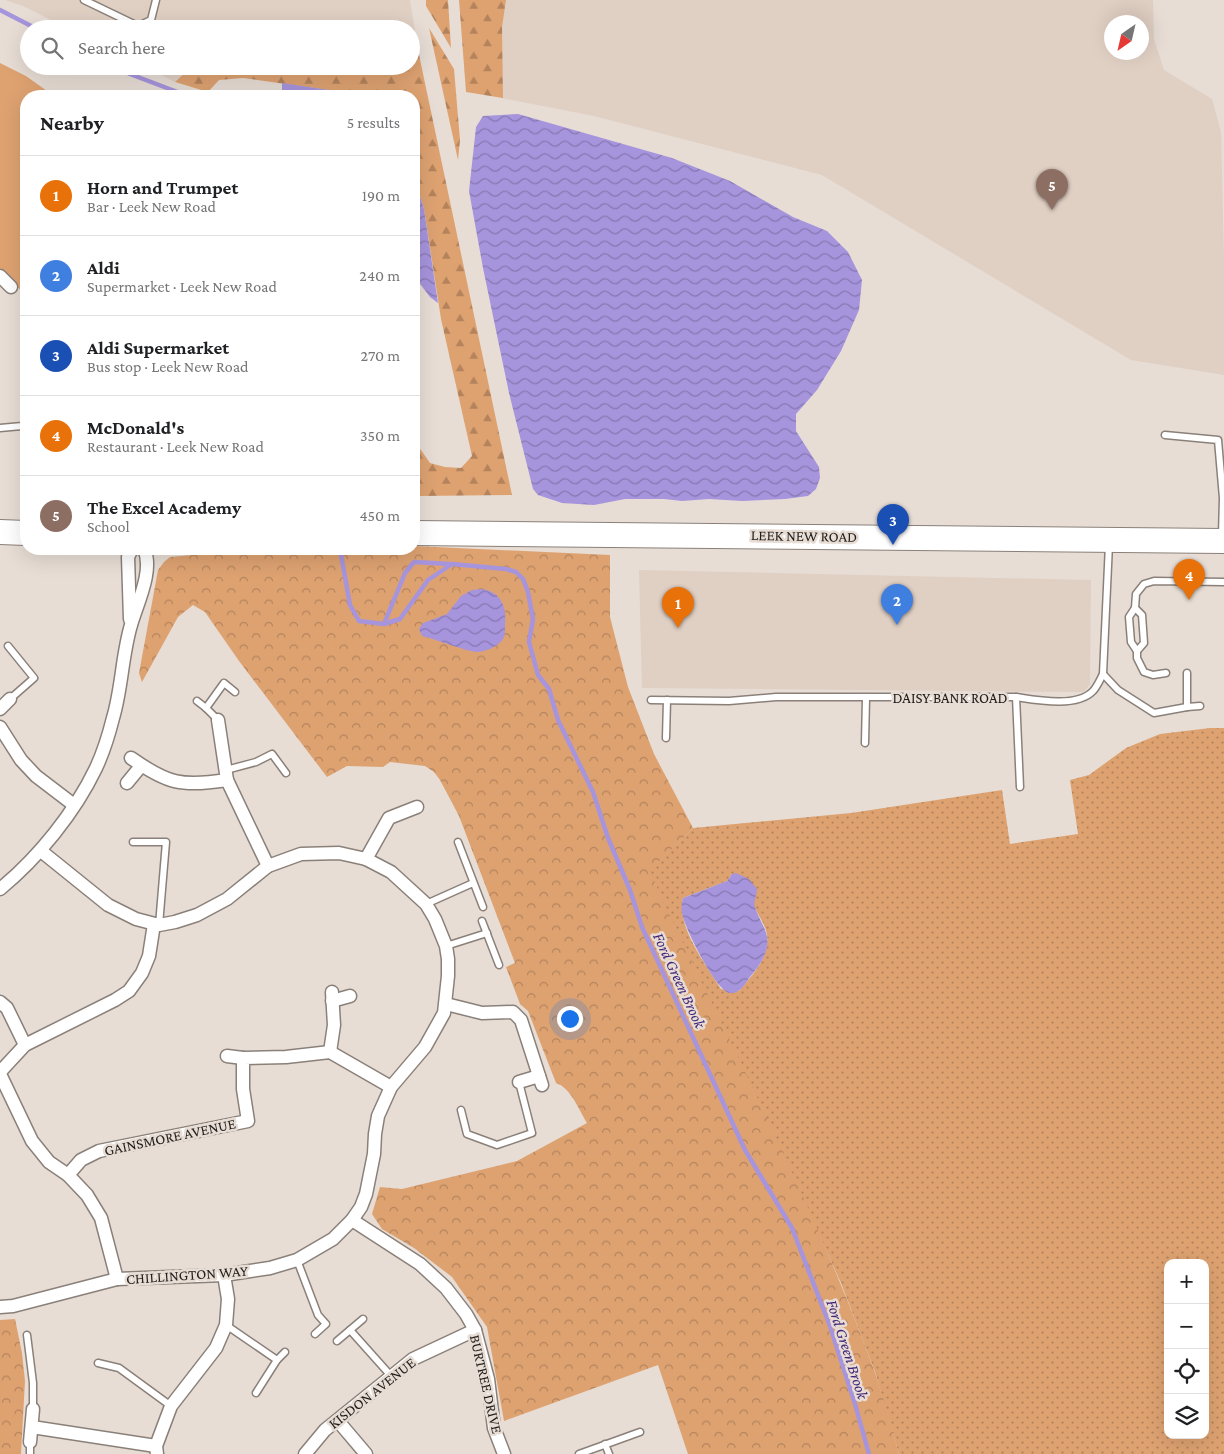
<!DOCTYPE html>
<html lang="en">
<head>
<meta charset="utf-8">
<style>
	body { margin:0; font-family:"Crimson Pro",serif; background:#f6f6f6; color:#202124 }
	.controls { position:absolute; right:15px; bottom:15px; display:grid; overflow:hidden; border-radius:10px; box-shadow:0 5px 20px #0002 }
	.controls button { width:45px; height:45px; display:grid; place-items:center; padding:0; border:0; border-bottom:1px solid #e0e0e0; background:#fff; color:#202124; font:25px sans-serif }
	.compass { position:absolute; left:1104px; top:15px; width:45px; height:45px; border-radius:50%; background:#fff; box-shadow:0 5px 20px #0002; rotate:214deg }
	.you { position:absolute; left:569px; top:1018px; width:18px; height:18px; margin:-12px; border:4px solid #fff; border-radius:50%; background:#1a73e8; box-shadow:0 0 0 8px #1a73e833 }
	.badge { display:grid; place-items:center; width:32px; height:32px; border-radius:50%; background:#7a53cc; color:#fff; font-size:16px; font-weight:700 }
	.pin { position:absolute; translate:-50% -41px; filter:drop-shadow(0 1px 2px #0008) }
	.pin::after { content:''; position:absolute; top:26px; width:18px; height:15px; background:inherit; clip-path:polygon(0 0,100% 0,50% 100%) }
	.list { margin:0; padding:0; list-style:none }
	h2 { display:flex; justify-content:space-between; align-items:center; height:65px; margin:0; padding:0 20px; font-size:21px }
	h2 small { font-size:16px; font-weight:400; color:#757577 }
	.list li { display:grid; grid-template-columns:32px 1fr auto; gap:15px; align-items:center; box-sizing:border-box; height:80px; padding:0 20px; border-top:1px solid #e0e0e0 }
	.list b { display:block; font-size:19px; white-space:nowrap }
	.list p { margin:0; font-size:16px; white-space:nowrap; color:#757577 }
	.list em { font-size:16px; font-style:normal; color:#757577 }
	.icon { flex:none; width:28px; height:28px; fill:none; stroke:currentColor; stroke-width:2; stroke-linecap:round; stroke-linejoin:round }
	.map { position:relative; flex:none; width:1224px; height:1454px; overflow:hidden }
	.search { position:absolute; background:#fff; box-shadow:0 5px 20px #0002; left:20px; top:20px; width:400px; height:55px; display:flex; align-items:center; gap:12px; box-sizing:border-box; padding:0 18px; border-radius:28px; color:#757577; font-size:19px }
	.panel { position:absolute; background:#fff; box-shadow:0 5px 20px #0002; left:20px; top:90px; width:400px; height:465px; border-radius:20px }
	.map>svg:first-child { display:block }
	.built { fill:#e0cfc3; fill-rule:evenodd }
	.grass { fill:url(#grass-dots); fill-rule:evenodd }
	.forest { fill:url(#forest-firs) }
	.park { fill:url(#park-crowns) }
	.garden { fill:#dea271 }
	.water { fill:url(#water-waves) }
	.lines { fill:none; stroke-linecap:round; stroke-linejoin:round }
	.stream { stroke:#a694dc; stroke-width:4.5 }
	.lane-casing { stroke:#8a8079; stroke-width:9 }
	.street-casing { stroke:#8a8079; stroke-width:15 }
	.highway-casing { stroke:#8a8079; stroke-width:26 }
	.lane { stroke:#fff; stroke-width:6 }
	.street { stroke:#fff; stroke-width:12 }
	.highway { stroke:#fff; stroke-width:24 }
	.labels { text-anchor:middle; stroke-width:5; stroke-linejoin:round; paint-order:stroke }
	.street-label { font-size:15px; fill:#211d1a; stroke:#e7ddd5 }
	.water-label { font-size:16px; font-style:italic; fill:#412477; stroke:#e7ddd5 }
</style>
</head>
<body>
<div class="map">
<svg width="1224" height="1454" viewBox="0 0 1224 1454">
	<defs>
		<pattern id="grass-dots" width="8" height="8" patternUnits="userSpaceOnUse" patternTransform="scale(1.25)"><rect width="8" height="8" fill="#dea271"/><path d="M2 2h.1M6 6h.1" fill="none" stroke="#b4835c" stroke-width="1.8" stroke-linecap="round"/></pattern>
		<pattern id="forest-firs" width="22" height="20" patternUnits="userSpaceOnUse" patternTransform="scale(1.25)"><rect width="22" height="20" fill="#dea271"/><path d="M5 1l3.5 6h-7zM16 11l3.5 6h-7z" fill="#b4835c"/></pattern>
		<pattern id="park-crowns" width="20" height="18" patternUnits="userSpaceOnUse" patternTransform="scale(1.25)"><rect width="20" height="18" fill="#dea271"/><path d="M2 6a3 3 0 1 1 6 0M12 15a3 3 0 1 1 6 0" fill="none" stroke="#b4835c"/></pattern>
		<pattern id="water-waves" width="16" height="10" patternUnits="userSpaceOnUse" patternTransform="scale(1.25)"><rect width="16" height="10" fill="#a694dc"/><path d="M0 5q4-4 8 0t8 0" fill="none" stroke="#8778b2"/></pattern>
	</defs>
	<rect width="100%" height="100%" fill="#e7ddd5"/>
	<g class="built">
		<path d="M5 0H410L418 50 411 49V29H69L23 6Z"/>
		<path d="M471 0H1153L1154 39 1164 70 1212 99 1221 132 1224 260V375L1131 360 822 175 594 116 476 93ZM1112 22H1142V52H1112Z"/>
		<path d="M143 66H192L175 82Z"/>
		<path d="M639 570 1091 580 1090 684 1084 692 642 688Z"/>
	</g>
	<path class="grass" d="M577 700 650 869 693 828 851 813 1002 790 1010 844 1078 834 1070 780 1089 775 1126 748 1160 734 1210 728H1224V1454H899L875 1372 841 1283 766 1118 699 978 741 1153ZM732 874 754 902V906C758 915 766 926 767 935 770 957 752 976 739 991L721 989C706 965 676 926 683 898L727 881ZM1168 1263H1205V1435H1168Z"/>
	<g class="forest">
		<path d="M426 0H448L451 48 426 6Z"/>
		<path d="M459 0H506L502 27 503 98 466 92Z"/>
		<path d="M429 28 454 69 460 140 458 160Z"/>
		<path d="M411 49 418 50 512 495 420 496 414 502V440L430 463 445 467 461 468 472 456 441 319 424 209 414 177V96H359L356 94 243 78 219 80 208 92 175 82 192 66H411Z"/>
	</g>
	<g class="park">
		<path d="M414 546 610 555V617L628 687 654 754 693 828 650 870 661 897C735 1053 815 1208 874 1370 884 1398 891 1426 899 1454H688L658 1365 504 1421 487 1327 452 1277 414 1248 382 1229 372 1214 380 1187 402 1189 517 1161 587 1123C579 1110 571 1088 556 1083L528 1011 520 1004 506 967 515 963 459 816 440 780 434 772 425 766 390 762 383 767 347 766 327 777 239 661 205 612 193 605 178 617 142 682 139 673 158 570 164 562 170 557 259 549H414Z"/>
		<path d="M15 1319 22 1353 25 1381 21 1454H0V1320Z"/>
	</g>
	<path class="garden" d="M0 63 26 76 54 96H26V296L0 268Z"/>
	<g class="water">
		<path d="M282 83 356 94 359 96H282Z"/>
		<path d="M518 114 672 158 730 181 793 217 827 231 848 252 862 280 859 310 841 351 817 390 796 414V431L819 467 820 478 816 489 808 496 785 499 742 501 709 499 682 501 664 499H625L594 505 562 503 538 495 533 489 509 393 483 268 469 191 476 127 483 116Z"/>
		<path d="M414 177 424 209 438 303 430 297 414 276Z"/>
		<path d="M482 589C502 592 507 608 505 626 505 629 505 635 504 637 500 646 487 651 478 652 468 652 435 639 422 636L419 629 423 623 447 614 461 596 472 590Z"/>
		<path d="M736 873 749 879 757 889C757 895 753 902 755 907 759 921 770 932 767 947 765 958 757 969 750 977 745 984 740 994 730 993 717 993 684 927 682 913 681 908 682 902 683 898L727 881 732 874Z"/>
	</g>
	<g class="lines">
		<g class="stream">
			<path d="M0 10 37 29"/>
			<path d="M114 66 130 74 188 96"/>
			<path d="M340 549 350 605 359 621 384 624 400 619 428 580 452 564 506 569 516 572 523 579 528 592 533 619 529 642 538 675 549 689 558 720 593 792 608 838 630 890 642 927 745 1150 792 1228 830 1326 855 1404 869 1454"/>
			<path d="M384 624 405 573 414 562 450 564"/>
		</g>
		<defs>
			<g id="lane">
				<path d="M84 0 138 26 151 20 156 0"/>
				<path d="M0 428 22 426 26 423"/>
				<path d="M1165 435 1218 440 1223 498 1222 535"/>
				<path d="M1135 608 1142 615 1144 643 1137 651"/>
				<path d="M8 646 34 678 10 699"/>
				<path d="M1166 673 1153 675 1144 672 1137 658V651L1131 642 1129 617 1135 608 1136 594 1144 584 1154 581 1224 582"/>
				<path d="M1103 674 1118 690 1154 713 1187 707V673"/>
				<path d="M1016 697 1020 787"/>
				<path d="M651 700 729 701 776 697H1016C1036 700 1077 708 1093 691 1097 687 1100 680 1103 674L1109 544"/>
				<path d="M197 701 206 708 218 720"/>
				<path d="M1187 707 1200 706"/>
				<path d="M206 708 224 683 235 692"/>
				<path d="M666 738 667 700"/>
				<path d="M865 743 866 698"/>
				<path d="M226 770 256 762 272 754 286 773"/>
				<path d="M133 842H166L159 925"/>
				<path d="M458 842 483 907"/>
				<path d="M426 904 473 883"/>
				<path d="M482 921 499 965"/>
				<path d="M446 946 487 933"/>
				<path d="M461 1110 467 1134 497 1145 532 1133 519 1082"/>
				<path d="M297 1260 318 1315 326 1324 315 1334"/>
				<path d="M226 1325 277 1360"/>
				<path d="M350 1330 363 1319"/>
				<path d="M27 1335 33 1383V1409"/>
				<path d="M337 1341 350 1330 392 1377"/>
				<path d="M98 1363 119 1368 171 1406"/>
				<path d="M256 1393 277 1360 285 1352"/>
				<path d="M605 1444 609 1454"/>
				<path d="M30 1454V1442"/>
				<path d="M579 1454 640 1432"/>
			</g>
			<g id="street">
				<path d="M0 276 11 287"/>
				<path d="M130 619 128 557 132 549"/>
				<path d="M0 709 10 699"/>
				<path d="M218 720 227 780"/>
				<path d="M0 727 21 760 36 776 74 805"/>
				<path d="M131 758C168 784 182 787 227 780L268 866"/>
				<path d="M127 783 141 766"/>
				<path d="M366 859 389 818 417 807"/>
				<path d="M0 889C38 858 75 812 96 768 103 753 109 734 113 718 122 688 122 655 131 625 137 604 154 570 144 549"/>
				<path d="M332 1001 350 996"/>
				<path d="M0 1002 7 1008 25 1045"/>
				<path d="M446 1004 482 1013 513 1012 521 1020 542 1085"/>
				<path d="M330 1052 334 1025 332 992"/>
				<path d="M227 1056 243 1058"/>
				<path d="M0 1072 25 1045 115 1000 129 991 142 973 149 956 154 924"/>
				<path d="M0 1074 32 1141 49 1162 68 1175 87 1195 101 1218 117 1279"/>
				<path d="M519 1082 539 1076"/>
				<path d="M68 1175 81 1160 99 1151 248 1121 243 1089V1058L286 1057 330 1052 391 1087"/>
				<path d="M352 1220 420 1264 446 1288 466 1314 475 1330 488 1379 494 1428 504 1454"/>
				<path d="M0 1307 13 1306 117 1279 224 1275 270 1268 297 1260 333 1239 352 1220 361 1207 366 1194 374 1154 375 1134 378 1116 391 1087 425 1047 444 1013 448 976V959L446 946 435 919 426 904 391 872 366 859 339 853 301 854 268 866 227 899 197 915 175 922 159 925 136 919 108 905 41 851"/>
				<path d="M338 1421 366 1454"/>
				<path d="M32 1427 156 1446"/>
				<path d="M30 1442 33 1409"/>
				<path d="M157 1454 156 1446 171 1406 216 1348 226 1325 228 1299 224 1275"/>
				<path d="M305 1454 325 1430 413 1359 475 1330"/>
			</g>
			<g id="highway">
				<path d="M0 532 26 533"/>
				<path d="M414 533 1224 541"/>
			</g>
		</defs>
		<use href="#lane" class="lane-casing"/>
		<use href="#street" class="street-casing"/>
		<use href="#highway" class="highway-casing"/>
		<use href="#lane" class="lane"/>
		<use href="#street" class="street"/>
		<use href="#highway" class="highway"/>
	</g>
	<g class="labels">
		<g class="street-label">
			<text transform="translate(804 536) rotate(1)" y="5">LEEK NEW ROAD</text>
			<text x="950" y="703">DAISY BANK ROAD</text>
			<text transform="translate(170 1137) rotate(-12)" y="5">GAINSMORE AVENUE</text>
			<text transform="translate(187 1275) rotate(-4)" y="5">CHILLINGTON WAY</text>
			<text transform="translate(486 1384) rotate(77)" y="5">BURTREE DRIVE</text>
			<text transform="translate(372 1393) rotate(-38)" y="5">KISDON AVENUE</text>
		</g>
		<g class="water-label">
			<text transform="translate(680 980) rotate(65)" y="6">Ford Green Brook</text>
			<text transform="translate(848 1349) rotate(72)" y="6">Ford Green Brook</text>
		</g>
	</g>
</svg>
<div class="controls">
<button>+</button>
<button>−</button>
<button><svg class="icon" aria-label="locate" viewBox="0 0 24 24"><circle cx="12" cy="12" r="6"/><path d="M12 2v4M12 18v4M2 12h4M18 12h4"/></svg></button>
<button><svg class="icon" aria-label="layers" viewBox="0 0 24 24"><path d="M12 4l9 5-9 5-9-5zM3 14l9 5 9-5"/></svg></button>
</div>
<svg class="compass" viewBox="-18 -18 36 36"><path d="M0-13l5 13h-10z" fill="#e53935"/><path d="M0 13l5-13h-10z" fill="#757577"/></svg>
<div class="you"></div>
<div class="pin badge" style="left:678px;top:628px;background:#e8710a">1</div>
<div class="pin badge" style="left:897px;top:625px;background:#3f7fe0">2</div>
<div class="pin badge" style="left:893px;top:545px;background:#1a4fb4">3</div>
<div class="pin badge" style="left:1189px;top:600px;background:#e8710a">4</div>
<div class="pin badge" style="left:1052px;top:210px;background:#8d6e63">5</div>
<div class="search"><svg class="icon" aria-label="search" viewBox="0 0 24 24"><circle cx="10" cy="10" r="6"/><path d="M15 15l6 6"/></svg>Search here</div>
<section class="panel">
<h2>Nearby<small>5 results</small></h2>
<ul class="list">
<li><span class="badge" style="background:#e8710a">1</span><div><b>Horn and Trumpet</b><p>Bar · Leek New Road</p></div><em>190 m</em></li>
<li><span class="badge" style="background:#3f7fe0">2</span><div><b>Aldi</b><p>Supermarket · Leek New Road</p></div><em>240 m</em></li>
<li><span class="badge" style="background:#1a4fb4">3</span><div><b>Aldi Supermarket</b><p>Bus stop · Leek New Road</p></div><em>270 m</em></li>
<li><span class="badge" style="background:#e8710a">4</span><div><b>McDonald's</b><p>Restaurant · Leek New Road</p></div><em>350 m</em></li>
<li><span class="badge" style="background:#8d6e63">5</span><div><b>The Excel Academy</b><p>School</p></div><em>450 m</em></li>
</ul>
</section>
</div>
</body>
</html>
